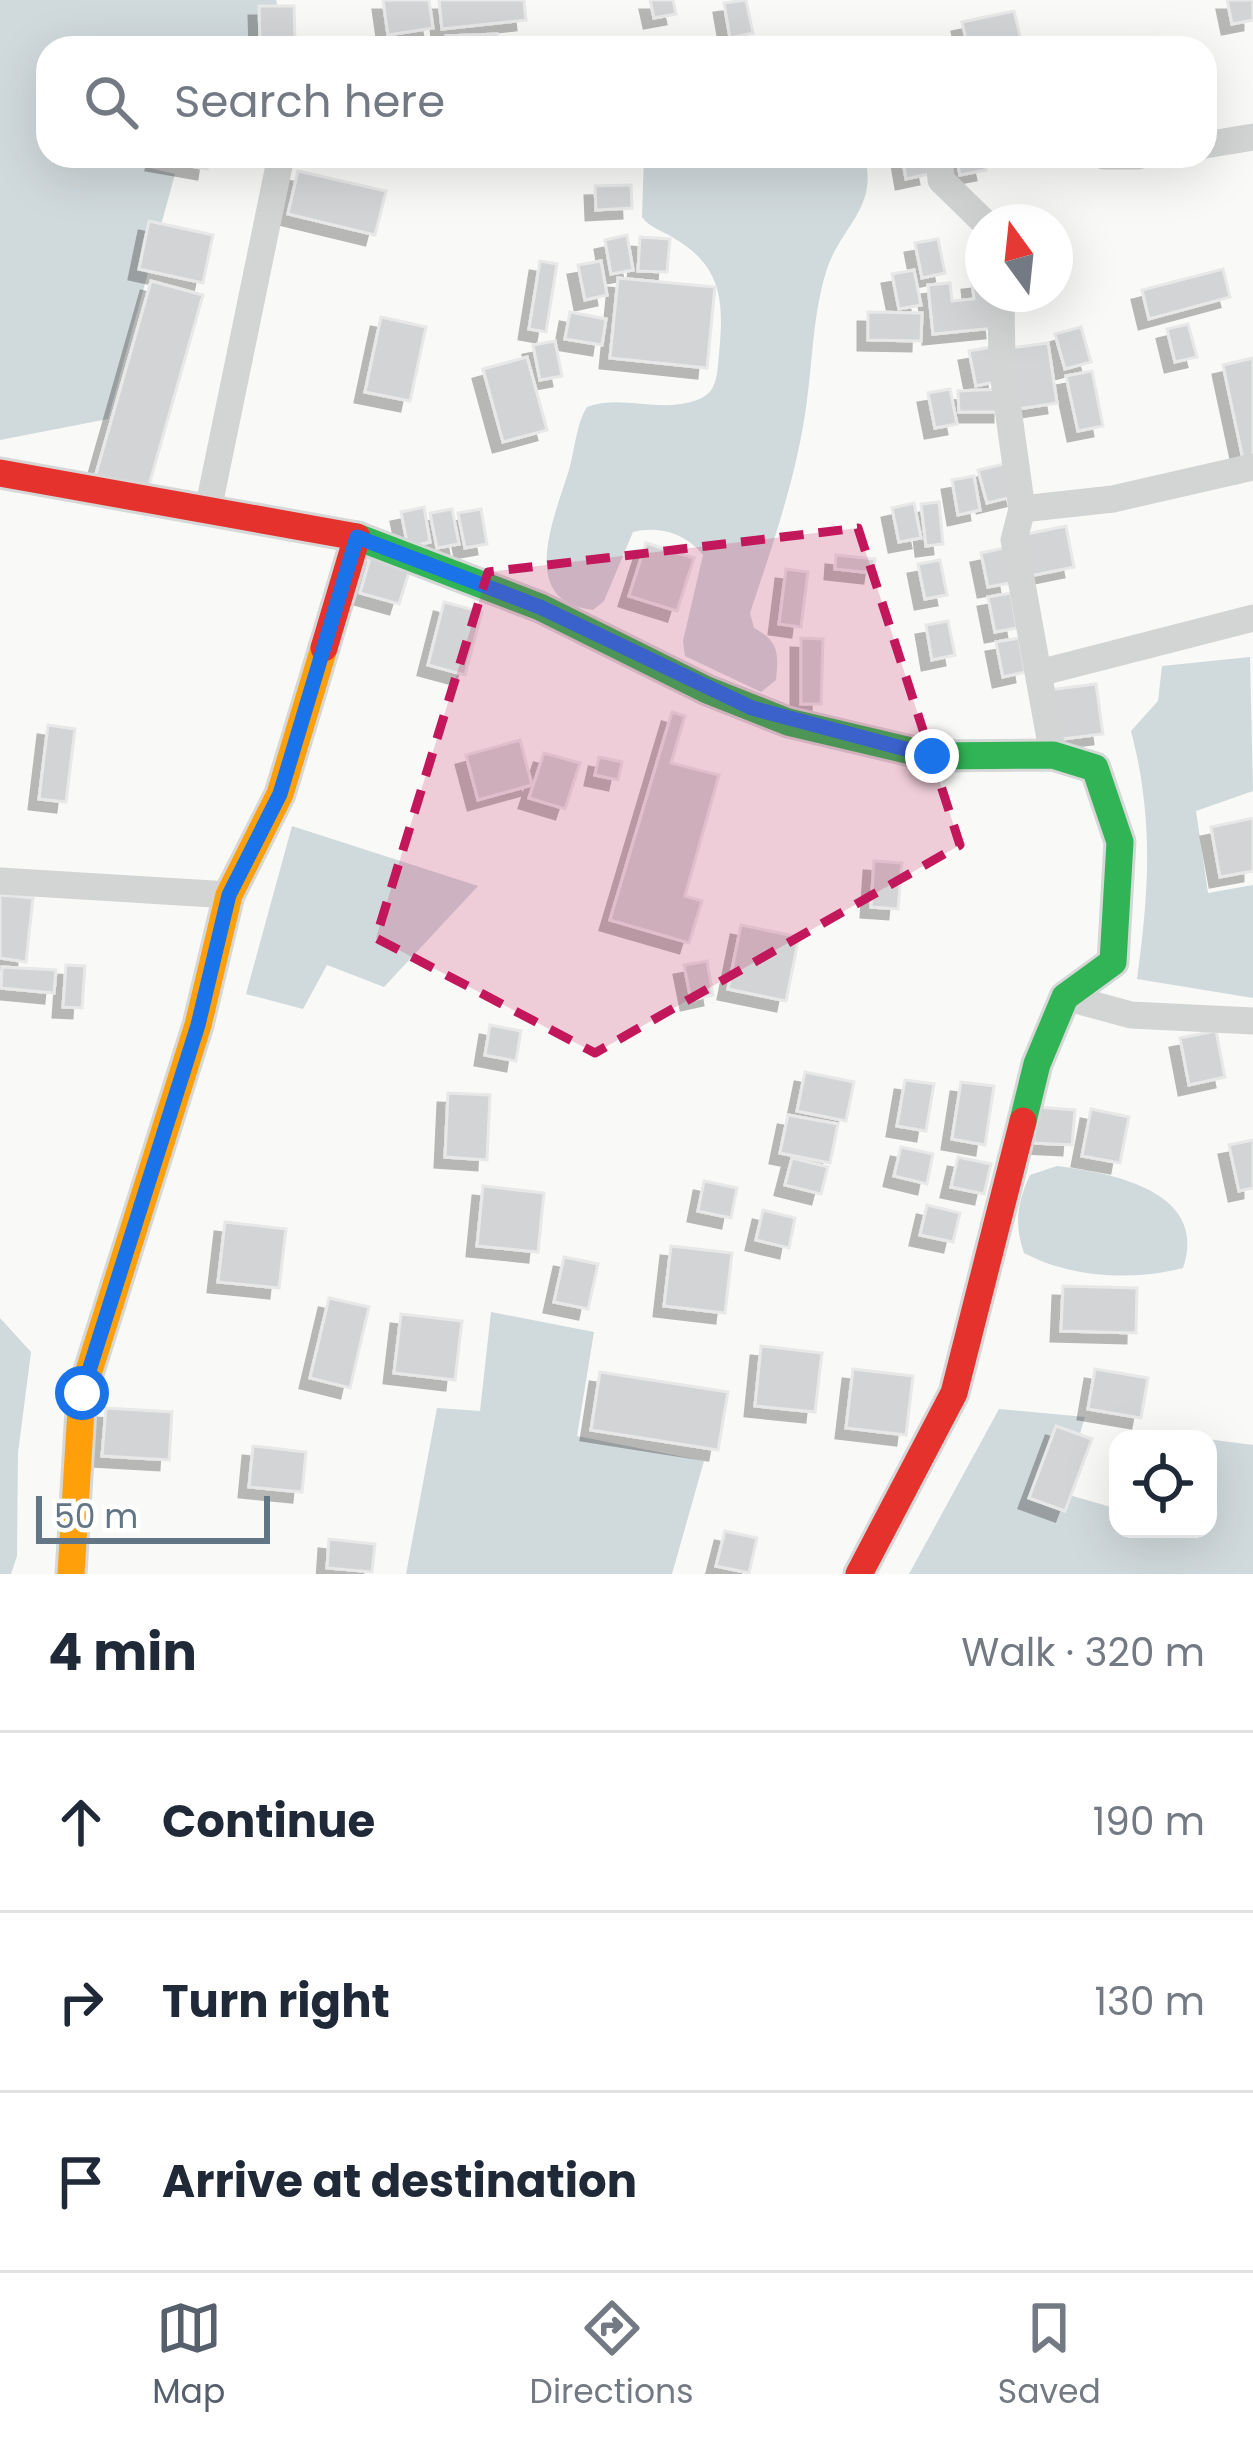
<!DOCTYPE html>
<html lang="en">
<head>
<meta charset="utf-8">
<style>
	body { margin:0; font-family:Poppins,sans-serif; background:#f2f2f3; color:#1f2937 }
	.controls { position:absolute; right:36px; bottom:36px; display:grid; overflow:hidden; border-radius:24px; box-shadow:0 12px 48px #0002 }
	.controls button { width:108px; height:108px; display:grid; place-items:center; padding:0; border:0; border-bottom:3px solid #e0e1e3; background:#fff; color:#1f2937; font:60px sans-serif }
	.compass { position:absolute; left:965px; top:204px; width:108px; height:108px; border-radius:50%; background:#fff; box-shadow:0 12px 48px #0002; rotate:345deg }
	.scale { position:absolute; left:36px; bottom:30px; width:234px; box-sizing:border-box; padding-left:12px; border:6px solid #627685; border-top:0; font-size:33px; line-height:42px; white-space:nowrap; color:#627685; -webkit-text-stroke:9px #fff; paint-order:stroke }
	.stop { position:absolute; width:36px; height:36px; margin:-27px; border:9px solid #1a73e8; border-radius:50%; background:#fff }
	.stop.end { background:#1a73e8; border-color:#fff; box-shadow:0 3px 12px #0008 }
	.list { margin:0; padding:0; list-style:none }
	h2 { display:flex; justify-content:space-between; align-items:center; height:156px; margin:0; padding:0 48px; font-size:51px }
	h2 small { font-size:39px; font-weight:400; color:#747a83 }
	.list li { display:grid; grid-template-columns:78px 1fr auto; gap:36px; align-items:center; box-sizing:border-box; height:180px; padding:0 48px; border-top:3px solid #e0e1e3 }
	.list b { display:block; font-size:45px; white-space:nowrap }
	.list em { font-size:39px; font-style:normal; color:#747a83 }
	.icon { flex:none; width:66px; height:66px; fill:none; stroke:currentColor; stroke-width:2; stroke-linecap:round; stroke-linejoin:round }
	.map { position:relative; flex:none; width:1253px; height:1574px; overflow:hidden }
	.search { position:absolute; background:#fff; box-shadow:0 12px 48px #0002; left:36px; right:36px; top:36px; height:132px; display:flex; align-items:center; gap:30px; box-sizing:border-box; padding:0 42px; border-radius:36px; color:#747a83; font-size:45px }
	.sheet { height:696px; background:#fff }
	nav { display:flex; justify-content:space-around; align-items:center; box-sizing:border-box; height:168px; border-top:3px solid #e0e1e3; background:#fff; font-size:33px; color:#747a83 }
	nav a { display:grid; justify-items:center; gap:6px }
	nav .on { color:#55606c }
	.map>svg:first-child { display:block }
	.water { fill:#d0d9db }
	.building { fill:#d2d4d5; stroke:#e8e8e8; stroke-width:3; filter:url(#shadow) }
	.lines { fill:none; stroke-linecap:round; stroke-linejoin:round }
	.fast-casing { stroke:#d6d7d7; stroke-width:33 }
	.slow-casing { stroke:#d6d7d7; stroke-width:33 }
	.jam-casing { stroke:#d6d7d7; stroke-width:33 }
	.street { stroke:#d3d4d4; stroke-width:27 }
	.fast { stroke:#30b455; stroke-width:27 }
	.slow { stroke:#ff9f0a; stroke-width:27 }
	.jam { stroke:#e5322d; stroke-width:27 }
	.route { stroke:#1a73e8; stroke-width:15 }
	.marked { fill:#c2185b; fill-opacity:0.2; stroke:#c2185b; stroke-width:9; stroke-dasharray:24 15; stroke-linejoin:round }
</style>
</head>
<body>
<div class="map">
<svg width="1253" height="1574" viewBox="0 0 1253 1574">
	<defs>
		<filter id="shadow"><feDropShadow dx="-10" dy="10" stdDeviation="0" flood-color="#0004"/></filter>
	</defs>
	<rect width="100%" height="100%" fill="#f9f9f8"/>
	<g class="water">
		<path d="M0 0H276L285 34 271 48H48V156H143L142 166 175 174 108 419 0 440Z"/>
		<path d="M644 156H864C880 207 839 228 826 272 813 315 813 356 807 400 798 472 773 544 750 613L754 628C778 641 779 652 776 680L761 692 685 656 683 641 703 555C687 534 659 525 633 532L604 601 593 610C516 602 555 516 569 470 575 450 576 424 587 407 622 394 660 414 697 400 718 393 717 374 719 354 724 302 723 266 672 237 661 230 650 228 642 217Z"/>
		<path d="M1250 657 1253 791 1196 811 1208 893 1253 885V998L1137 979C1149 891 1154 819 1131 731L1158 701 1162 666Z"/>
		<path d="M292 826 478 886 384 987 327 965 303 1009 246 994Z"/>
		<path d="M1057 1166C1112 1173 1209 1191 1183 1268 1132 1281 1071 1278 1024 1253 1014 1224 1017 1203 1030 1175Z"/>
		<path d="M491 1312 594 1332 577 1436 704 1461 672 1574H406L437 1408 480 1411Z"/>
		<path d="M0 1318 31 1352 18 1453 17 1556 11 1574H0Z"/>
		<path d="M999 1409 1085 1417 1062 1493 1118 1509V1529H1208L1207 1439 1253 1445V1574H909Z"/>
	</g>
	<g class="building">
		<path d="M383 0H429L433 28 388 35Z"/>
		<path d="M439 0H524L526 20 442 29Z"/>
		<path d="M650 0H673L676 14 654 18Z"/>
		<path d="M746 0 753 33 730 38 724 3Z"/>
		<path d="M1227 0H1253V20L1232 24Z"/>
		<path d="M259 6H294L295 40H260Z"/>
		<path d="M1014 11 1023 48H968L962 22Z"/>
		<path d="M497 34V48H446V36Z"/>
		<path d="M157 156H209L207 169 156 160Z"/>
		<path d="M902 156H925L929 174 906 179Z"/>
		<path d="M956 156H983L986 170 960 175Z"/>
		<path d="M298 171 386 191 375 235 288 214Z"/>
		<path d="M631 185 632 208 596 210 595 186Z"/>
		<path d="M149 221 213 235 203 283 139 269Z"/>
		<path d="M627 235 633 270 611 274 605 240Z"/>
		<path d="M640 237 670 239 667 272 638 271Z"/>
		<path d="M938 239 945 273 922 278 915 243Z"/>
		<path d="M540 261 557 264 546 332 529 329Z"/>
		<path d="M601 261 607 295 585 300 578 265Z"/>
		<path d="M1223 269 1230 297 1149 319 1142 290Z"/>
		<path d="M914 270 921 305 899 309 892 274Z"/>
		<path d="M618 278 715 287 707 368 610 358Z"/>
		<path d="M983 279V294H992L995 328 933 334 928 285 950 283 952 301 974 299 972 280Z"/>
		<path d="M151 281 203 295 146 496 94 481Z"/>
		<path d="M570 312 606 319 602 345 565 339Z"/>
		<path d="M868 312 922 313 921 341 868 340Z"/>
		<path d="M381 317 426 327 410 401 365 392Z"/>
		<path d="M1188 324 1197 357 1175 362 1167 329Z"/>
		<path d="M1081 327 1091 362 1065 369 1055 334Z"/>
		<path d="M555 341 562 376 540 380 533 345Z"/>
		<path d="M1048 343 1057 403 1018 409 1010 348Z"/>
		<path d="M992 347 998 381 976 386 969 351Z"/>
		<path d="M527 357 547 430 503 442 483 369Z"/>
		<path d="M1253 358V471L1246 473 1223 365Z"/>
		<path d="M1092 371 1103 426 1078 431 1066 376Z"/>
		<path d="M950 389 957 424 935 428 928 393Z"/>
		<path d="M1003 389V412H959L958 391Z"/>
		<path d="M1008 463 1016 496 987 503 978 470Z"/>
		<path d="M974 476 980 510 958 515 952 480Z"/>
		<path d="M939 502 943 544 926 546 921 504Z"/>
		<path d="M914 503 921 538 899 542 892 508Z"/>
		<path d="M424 507 430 542 408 547 401 512Z"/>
		<path d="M452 509 459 544 437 548 430 513Z"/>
		<path d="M481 509 487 544 465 548 458 513Z"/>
		<path d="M1066 526 1074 567 1030 576 1022 535Z"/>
		<path d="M646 543 694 558 677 611 629 596Z"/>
		<path d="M1004 548 1010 583 988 587 981 553Z"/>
		<path d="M372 551 412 563 399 604 360 593Z"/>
		<path d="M836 555 875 559 873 573 835 569Z"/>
		<path d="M940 560 947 595 925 599 918 564Z"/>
		<path d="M786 569 808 572 801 627 779 624Z"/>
		<path d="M1011 593 1017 628 995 632 988 597Z"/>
		<path d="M444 602 482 612 465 675 428 665Z"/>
		<path d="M948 621 955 655 932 660 926 625Z"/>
		<path d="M801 638 823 639 821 704H801Z"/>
		<path d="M1019 638 1025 672 1003 677 996 642Z"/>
		<path d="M1096 684 1103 734 1054 740 1048 690Z"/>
		<path d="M672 712 685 716 671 763 719 775 685 896 702 901 689 943 610 920Z"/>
		<path d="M48 725 75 729 66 802 39 799Z"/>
		<path d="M520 740 532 785 478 800 466 755Z"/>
		<path d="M544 753 580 763 565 809 529 798Z"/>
		<path d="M599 757 622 762 618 780 595 775Z"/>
		<path d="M1253 818V871L1220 877 1211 827Z"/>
		<path d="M874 861 902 863 898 909 871 907Z"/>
		<path d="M0 895 33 898 26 962 0 958Z"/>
		<path d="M741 925 799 937 786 1001 728 989Z"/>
		<path d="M707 961 713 995 691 1000 684 965Z"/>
		<path d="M66 965 85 966 82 1008 63 1007Z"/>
		<path d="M2 967 56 970 54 993 1 988Z"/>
		<path d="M490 1025 521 1031 516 1061 485 1055Z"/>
		<path d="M1216 1031 1225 1077 1189 1085 1180 1038Z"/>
		<path d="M805 1072 854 1082 846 1121 797 1111Z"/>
		<path d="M905 1080 934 1084 926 1131 897 1126Z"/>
		<path d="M961 1082 994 1086 985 1145 952 1139Z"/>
		<path d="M448 1093 490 1095 487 1160 445 1157Z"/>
		<path d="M1037 1107 1075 1110 1072 1145 1034 1143Z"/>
		<path d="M1091 1109 1129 1117 1120 1163 1082 1156Z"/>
		<path d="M788 1115 838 1124 830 1163 780 1153Z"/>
		<path d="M1253 1140V1188L1239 1191 1229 1145Z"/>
		<path d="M901 1147 933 1154 927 1184 894 1176Z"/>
		<path d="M958 1157 991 1164 984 1194 951 1187Z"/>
		<path d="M792 1158 828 1167 821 1194 785 1185Z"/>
		<path d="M704 1181 737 1188 731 1218 698 1211Z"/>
		<path d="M483 1186 544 1193 538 1252 477 1246Z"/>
		<path d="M927 1205 960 1213 953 1242 920 1235Z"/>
		<path d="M763 1210 795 1218 789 1248 756 1240Z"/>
		<path d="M225 1222 286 1229 279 1288 218 1282Z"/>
		<path d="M671 1246 732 1253 725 1313 664 1306Z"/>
		<path d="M564 1257 598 1264 588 1309 554 1302Z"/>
		<path d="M1063 1286 1137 1288 1136 1333 1061 1331Z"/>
		<path d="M329 1298 369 1307 350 1388 310 1378Z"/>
		<path d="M401 1314 462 1321 455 1380 394 1373Z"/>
		<path d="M761 1346 822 1353 815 1412 755 1406Z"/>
		<path d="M853 1369 913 1376 906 1435 846 1428Z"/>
		<path d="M1095 1369 1148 1378 1141 1418 1088 1409Z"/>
		<path d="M600 1372 728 1392 718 1450 591 1430Z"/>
		<path d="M106 1408 172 1412 169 1460 102 1456Z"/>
		<path d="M1056 1426 1092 1439 1065 1511 1029 1498Z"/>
		<path d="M253 1446 306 1452 302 1492 249 1487Z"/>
		<path d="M725 1531 757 1538 749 1573 716 1566Z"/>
		<path d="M329 1539 375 1544 372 1572 327 1568Z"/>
	</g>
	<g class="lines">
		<defs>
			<path id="fast" d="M357 537 540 607 707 690 788 722 932 756 1053 755 1095 768 1120 842 1113 962 1065 997 1037 1064 1023 1121"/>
			<path id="slow" d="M71 1574 82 1393 198 1025 229 895 280 794 324 648"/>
			<g id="jam">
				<path d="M0 473 357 537 324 648"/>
				<path d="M859 1574 954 1393 1023 1121"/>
			</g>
		</defs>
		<use href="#fast" class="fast-casing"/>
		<use href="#slow" class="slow-casing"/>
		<use href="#jam" class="jam-casing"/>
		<g class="street">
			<path d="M1205 145 1253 137"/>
			<path d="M939 156 941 180 984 222"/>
			<path d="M1104 156H1138"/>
			<path d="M1001 294 1002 366 1022 509"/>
			<path d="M208 510 281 156"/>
			<path d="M1039 673 1253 618"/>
			<path d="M1053 755 1014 540 1022 509 1113 499 1253 467"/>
			<path d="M0 881 229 895"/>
			<path d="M1065 997 1131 1015 1253 1021"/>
		</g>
		<use href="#fast" class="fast"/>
		<use href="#slow" class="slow"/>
		<use href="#jam" class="jam"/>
	</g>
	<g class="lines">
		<path class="route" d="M82 1393 198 1025 229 895 280 794 357 537 540 607 752 708 932 756"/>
	</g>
	<path class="marked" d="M858 528 960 845 595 1053 376 938 488 572Z"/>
</svg>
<div class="controls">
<button><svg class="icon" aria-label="locate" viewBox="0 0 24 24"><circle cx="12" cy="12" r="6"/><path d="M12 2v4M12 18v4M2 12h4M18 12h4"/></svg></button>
</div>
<svg class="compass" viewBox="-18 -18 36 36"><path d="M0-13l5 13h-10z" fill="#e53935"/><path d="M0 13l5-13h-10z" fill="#747a83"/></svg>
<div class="scale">50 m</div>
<div class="stop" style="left:82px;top:1393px"></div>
<div class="stop end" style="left:932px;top:756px"></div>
<div class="search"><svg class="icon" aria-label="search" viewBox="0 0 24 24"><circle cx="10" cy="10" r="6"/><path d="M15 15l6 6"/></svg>Search here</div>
</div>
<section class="sheet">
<h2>4 min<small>Walk · 320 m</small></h2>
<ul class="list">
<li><svg class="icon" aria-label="ahead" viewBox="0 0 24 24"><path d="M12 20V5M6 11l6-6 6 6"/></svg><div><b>Continue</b></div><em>190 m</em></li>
<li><svg class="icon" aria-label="right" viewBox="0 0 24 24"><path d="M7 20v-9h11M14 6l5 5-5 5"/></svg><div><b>Turn right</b></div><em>130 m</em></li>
<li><svg class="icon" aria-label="arrive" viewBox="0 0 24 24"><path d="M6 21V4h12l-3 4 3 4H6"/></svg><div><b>Arrive at destination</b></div></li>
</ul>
</section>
<nav>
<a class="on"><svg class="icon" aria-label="map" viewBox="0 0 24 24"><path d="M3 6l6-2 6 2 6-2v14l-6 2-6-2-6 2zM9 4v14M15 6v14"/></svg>Map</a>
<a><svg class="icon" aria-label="directions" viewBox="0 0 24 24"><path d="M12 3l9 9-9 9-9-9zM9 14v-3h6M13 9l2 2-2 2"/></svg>Directions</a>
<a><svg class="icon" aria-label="saved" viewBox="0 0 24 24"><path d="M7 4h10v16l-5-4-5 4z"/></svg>Saved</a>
</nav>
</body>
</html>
